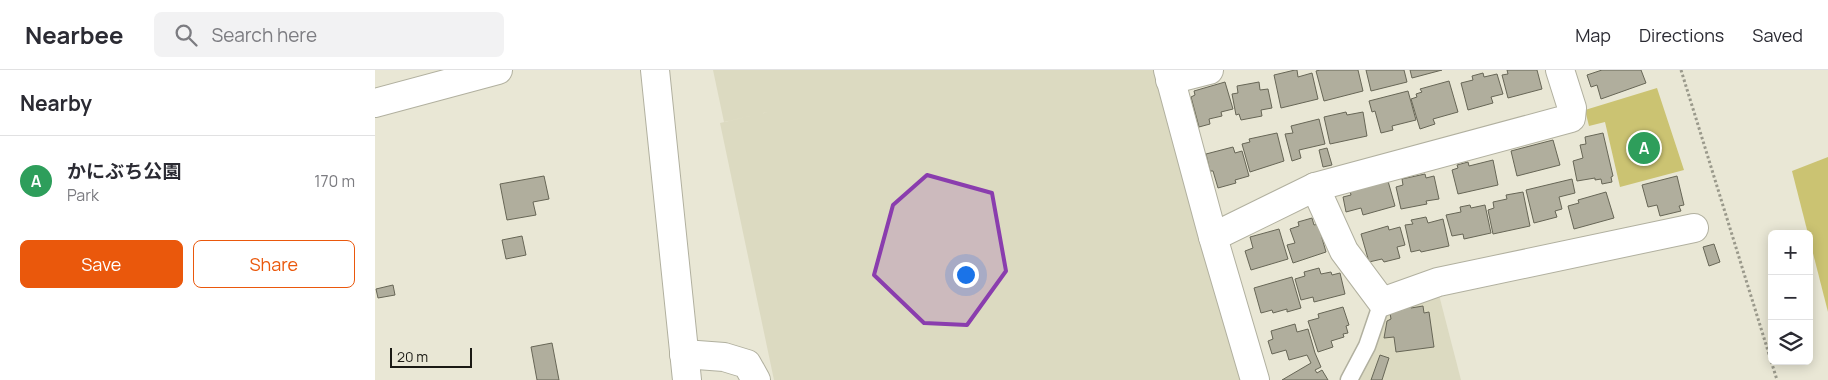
<!DOCTYPE html>
<html lang="en">
<head>
<meta charset="utf-8">
<style>
	body { margin:0; font-family:Manrope,"Noto Sans JP",sans-serif; background:#f2f2f3; color:#2b2b33 }
	.controls { position:absolute; right:15px; bottom:15px; display:grid; overflow:hidden; border-radius:8px; box-shadow:0 2px 12px #0003 }
	.controls button { width:45px; height:45px; display:grid; place-items:center; padding:0; border:0; border-bottom:1px solid #e1e1e2; background:#fff; color:#2b2b33; font:25px sans-serif }
	.scale { position:absolute; left:15px; bottom:12px; width:82px; box-sizing:border-box; padding-left:5px; border:2px solid #1b1a14; border-top:0; font-size:14px; line-height:18px; white-space:nowrap; color:#1b1a14; -webkit-text-stroke:4px #e9e7d5; paint-order:stroke }
	.you { position:absolute; left:590px; top:204px; width:18px; height:18px; margin:-12px; border:4px solid #fff; border-radius:50%; background:#1a73e8; box-shadow:0 0 0 8px #1a73e833 }
	.badge { display:grid; place-items:center; width:32px; height:32px; border-radius:50%; background:#ea580c; color:#fff; font-size:16px; font-weight:700 }
	.pin { position:absolute; translate:-50% -50%; border:2px solid #fff; box-shadow:0 1px 5px #0006 }
	.list { margin:0; padding:0; list-style:none }
	h2 { display:flex; justify-content:space-between; align-items:center; height:65px; margin:0; padding:0 20px; font-size:21px }
	h2 small { font-size:16px; font-weight:400; color:#7c7c81 }
	.list li { display:grid; grid-template-columns:32px 1fr auto; gap:15px; align-items:center; box-sizing:border-box; height:90px; padding:0 20px; border-top:1px solid #e1e1e2 }
	.list b { display:block; font-size:19px; white-space:nowrap }
	.list p { margin:0; font-size:16px; white-space:nowrap; color:#7c7c81 }
	.list em { font-size:16px; font-style:normal; color:#7c7c81 }
	.actions { display:flex; gap:10px; padding:15px 20px }
	.actions a { flex:1; padding:11px 0; border:1px solid #ea580c; border-radius:8px; text-align:center; font-size:18px; color:#ea580c }
	.actions .main { background:#ea580c; color:#fff }
	.icon { flex:none; width:28px; height:28px; fill:none; stroke:currentColor; stroke-width:2; stroke-linecap:round; stroke-linejoin:round }
	.map { position:relative; flex:none; width:1453px; height:310px; overflow:hidden }
	header { display:flex; align-items:center; gap:30px; box-sizing:border-box; height:70px; padding:0 25px; background:#fff; border-bottom:1px solid #e1e1e2 }
	header strong { font-size:24px }
	nav { display:flex; gap:28px; margin-inline-start:auto; font-size:18px }
	.search { width:350px; height:45px; background:#f2f2f3; display:flex; align-items:center; gap:12px; box-sizing:border-box; padding:0 18px; border-radius:8px; color:#7c7c81; font-size:19px }
	main { display:flex }
	aside { flex:1; background:#fff }
	.map>svg:first-child { display:block }
	.built { fill:#dcdac1 }
	.green { fill:#cbc372 }
	.building { fill:#b0ae9d; stroke:#676656 }
	.lines { fill:none; stroke-linecap:round; stroke-linejoin:round }
	.lane-casing { stroke:#b1b09f; stroke-width:19 }
	.street-casing { stroke:#b1b09f; stroke-width:30 }
	.secondary-casing { stroke:#b1b09f; stroke-width:30 }
	.path { stroke:#9a998b; stroke-width:3; stroke-dasharray:2.5 2.5; stroke-linecap:butt }
	.lane { stroke:#fff; stroke-width:16 }
	.street { stroke:#fff; stroke-width:28 }
	.secondary { stroke:#fff; stroke-width:28 }
	.marked { fill:#8a3dae; fill-opacity:0.2; stroke:#8a3dae; stroke-width:4; stroke-linejoin:round }
</style>
</head>
<body>
<header>
<strong>Nearbee</strong>
<div class="search"><svg class="icon" aria-label="search" viewBox="0 0 24 24"><circle cx="10" cy="10" r="6"/><path d="M15 15l6 6"/></svg>Search here</div>
<nav><a>Map</a><a>Directions</a><a>Saved</a></nav>
</header>
<main>
<aside>
<h2>Nearby<small></small></h2>
<ul class="list">
<li><span class="badge" style="background:#2e9e5b">A</span><div><b>かにぶち公園</b><p>Park</p></div><em>170 m</em></li>
</ul>
<div class="actions"><a class="main">Save</a><a>Share</a></div>
</aside>
<div class="map">
<svg width="1453" height="310" viewBox="0 0 1453 310">
	<rect width="100%" height="100%" fill="#e9e7d5"/>
	<g class="built">
		<path d="M338 0H778L867 310H399L345 53 393 42 349 52Z"/>
		<path d="M1063 221 1086 310H981L994 291 1010 240Z"/>
	</g>
	<g class="green">
		<path d="M1282 18 1309 100 1245 117 1230 52 1214 56 1210 40Z"/>
		<path d="M1453 87V242L1417 101Z"/>
	</g>
	<g class="building">
		<path d="M920 0H922L923 7 937 3 943 29 906 38 899 5Z"/>
		<path d="M945 0H983L988 21 949 31 941 1Z"/>
		<path d="M991 0H1029L1032 12 996 21Z"/>
		<path d="M1035 0H1067L1037 8Z"/>
		<path d="M1132 0H1162L1167 19 1133 28 1127 5 1133 4Z"/>
		<path d="M1227 0H1266L1271 13 1226 29 1222 15 1216 17 1212 5Z"/>
		<path d="M1108 3 1109 7 1122 4 1128 24 1116 27 1118 33 1093 40 1086 13 1098 10 1097 6Z"/>
		<path d="M1074 11 1083 42 1058 49 1060 54 1045 59 1036 29 1042 27 1041 24 1047 22 1045 19Z"/>
		<path d="M850 12 858 39 846 42 847 46 834 49 835 54 824 57 816 27 820 25 819 21Z"/>
		<path d="M884 12 885 20 893 19 897 38 886 40 887 46 866 50 864 44 861 45 857 24 863 23 862 16Z"/>
		<path d="M1033 21 1041 50 1017 56 1018 60 1006 63 1000 41 997 42 994 31Z"/>
		<path d="M971 42 972 45 988 42 992 66 955 74 949 47Z"/>
		<path d="M944 49 950 74 924 80 926 88 917 91 910 64 918 63 916 56Z"/>
		<path d="M902 63 909 91 875 102 867 74 875 72 874 69Z"/>
		<path d="M1228 63 1238 106 1236 107 1237 112 1227 114 1226 109 1220 110V108L1202 111 1198 91 1208 88 1205 75 1211 74 1210 67Z"/>
		<path d="M1178 70 1185 95 1142 106 1136 81Z"/>
		<path d="M858 77 860 83 867 81 874 106 860 110 861 113 843 118 838 101H835L831 84Z"/>
		<path d="M952 78 957 95 948 97 944 80Z"/>
		<path d="M1118 90 1123 115 1083 124 1077 100 1083 98 1082 95 1093 92 1094 96Z"/>
		<path d="M1050 104 1051 108 1059 106 1064 129 1051 131 1052 134 1026 139 1021 117 1028 115 1027 109Z"/>
		<path d="M169 106 174 129 158 132 161 145 132 150 125 114Z"/>
		<path d="M1302 106 1309 135 1304 136 1306 141 1285 146 1282 135 1273 137 1267 115Z"/>
		<path d="M1197 109 1200 123 1184 127 1187 139 1180 141 1182 147 1159 153 1151 120Z"/>
		<path d="M1013 111 1020 136 988 145 986 138 971 142 968 127 976 125 975 121Z"/>
		<path d="M1148 122 1155 156 1118 164 1113 140 1119 138 1118 132 1132 129 1131 125Z"/>
		<path d="M1231 122 1239 148 1199 159 1193 136 1204 133 1203 130Z"/>
		<path d="M1095 135 1096 138 1110 135 1116 163 1089 169 1088 164 1077 166 1071 145 1086 142 1085 137Z"/>
		<path d="M1051 147 1053 153 1068 149 1074 176 1046 182 1045 180 1036 182 1030 155 1038 154 1036 150Z"/>
		<path d="M937 148 939 155 943 154 951 182 918 193 912 175 920 173 915 159 924 156 923 152Z"/>
		<path d="M1013 156 1014 160 1025 157 1030 175 1022 177 1025 188 1009 192 1007 189 994 192 986 164Z"/>
		<path d="M904 159 913 189 876 200 870 181 878 178 875 167Z"/>
		<path d="M147 166 151 185 131 189 127 170Z"/>
		<path d="M1339 174 1345 192 1334 196 1328 177Z"/>
		<path d="M944 198 946 204 956 202 957 205 965 203 970 224 939 232 938 227 926 230 920 209 930 206 929 202Z"/>
		<path d="M917 207 926 238 912 242V239L898 243 897 240 886 243 879 218Z"/>
		<path d="M18 215 20 225 3 228 1 219Z"/>
		<path d="M1036 234V238L1048 236 1049 243 1054 242 1059 277 1021 282 1019 267 1009 268 1012 251 1016 249 1015 243Z"/>
		<path d="M968 237 974 255 971 256 973 263 968 264 969 267 956 271 958 277 943 282 933 251 944 248 943 244Z"/>
		<path d="M920 254 922 262 933 259 940 283 946 297 940 300 942 303 947 300 953 310H907L936 293 932 285 914 290 911 280 897 284 893 271 898 269 896 261Z"/>
		<path d="M177 273 184 310H162L156 277Z"/>
		<path d="M1005 285 1014 288 1007 310H996Z"/>
	</g>
	<g class="lines">
		<defs>
			<path id="lane" d="M974 310 992 276 1007 232"/>
			<g id="street">
				<path d="M793 0 838 167 880 310"/>
				<path d="M795 10 834 0"/>
				<path d="M940 117 969 181 1007 232 1063 212 1319 158"/>
				<path d="M838 167 940 117 1196 48 1197 38 1185 0"/>
				<path d="M309 284 349 287 372 294 381 310"/>
			</g>
			<g id="secondary">
				<path d="M280 0 312 310"/>
				<path d="M0 33 123 0"/>
			</g>
		</defs>
		<use href="#lane" class="lane-casing"/>
		<use href="#street" class="street-casing"/>
		<use href="#secondary" class="secondary-casing"/>
		<path class="path" d="M1306 0 1402 310"/>
		<use href="#lane" class="lane"/>
		<use href="#street" class="street"/>
		<use href="#secondary" class="secondary"/>
	</g>
	<path class="marked" d="M552 105 617 123 631 201 592 255 549 253 499 205 518 135Z"/>
</svg>
<div class="controls">
<button>+</button>
<button>−</button>
<button><svg class="icon" aria-label="layers" viewBox="0 0 24 24"><path d="M12 4l9 5-9 5-9-5zM3 14l9 5 9-5"/></svg></button>
</div>
<div class="scale">20 m</div>
<div class="you"></div>
<div class="pin badge" style="left:1269px;top:78px;background:#2e9e5b">A</div>
</div>
</main>
</body>
</html>
